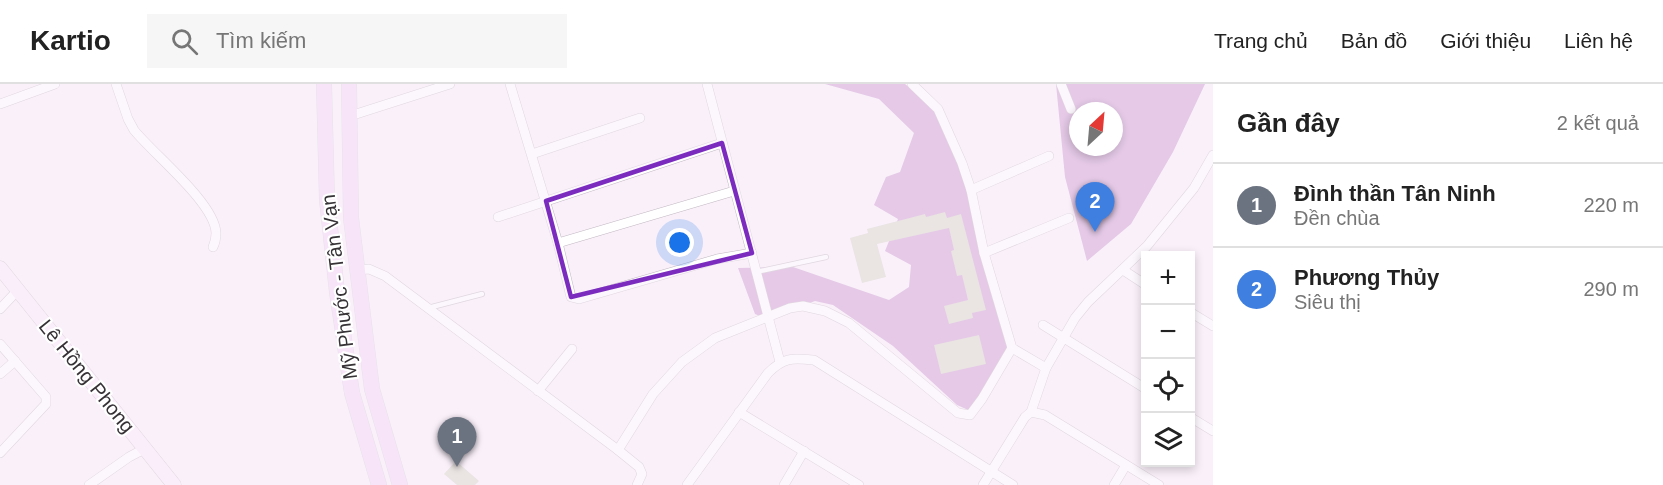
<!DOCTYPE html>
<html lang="vi">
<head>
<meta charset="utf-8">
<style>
	body { margin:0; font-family:Helvetica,sans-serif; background:#f6f6f6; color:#222 }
	.controls { position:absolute; right:18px; bottom:18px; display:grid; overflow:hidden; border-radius:0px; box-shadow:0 3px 9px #0003 }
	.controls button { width:54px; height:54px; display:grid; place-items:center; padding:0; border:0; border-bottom:2px solid #e0e0e0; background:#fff; color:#222; font:30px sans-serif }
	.compass { position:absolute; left:1069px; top:18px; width:54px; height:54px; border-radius:50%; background:#fff; box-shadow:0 3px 9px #0003; rotate:26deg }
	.you { position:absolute; left:680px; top:159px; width:21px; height:21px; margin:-15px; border:4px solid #fff; border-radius:50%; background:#1a73e8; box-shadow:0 0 0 9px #1a73e833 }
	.badge { display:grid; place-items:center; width:39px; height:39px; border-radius:50%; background:#0f766e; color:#fff; font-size:20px; font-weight:700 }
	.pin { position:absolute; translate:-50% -50px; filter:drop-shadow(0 2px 3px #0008) }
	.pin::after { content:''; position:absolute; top:32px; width:21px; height:18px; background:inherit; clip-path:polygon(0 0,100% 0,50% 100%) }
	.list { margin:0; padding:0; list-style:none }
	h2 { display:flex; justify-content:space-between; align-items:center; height:78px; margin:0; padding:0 24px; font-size:26px }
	h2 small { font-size:20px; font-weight:400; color:#767676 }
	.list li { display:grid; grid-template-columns:39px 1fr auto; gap:18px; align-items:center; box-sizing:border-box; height:84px; padding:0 24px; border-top:2px solid #e0e0e0 }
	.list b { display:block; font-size:22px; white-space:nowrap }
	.list p { margin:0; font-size:20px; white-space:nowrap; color:#767676 }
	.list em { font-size:20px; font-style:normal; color:#767676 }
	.icon { flex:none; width:33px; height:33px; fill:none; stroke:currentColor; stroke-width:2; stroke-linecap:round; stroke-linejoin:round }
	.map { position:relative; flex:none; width:1213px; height:401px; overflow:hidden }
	header { display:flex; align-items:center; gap:36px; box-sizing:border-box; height:84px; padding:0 30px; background:#fff; border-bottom:2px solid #e0e0e0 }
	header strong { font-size:28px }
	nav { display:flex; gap:33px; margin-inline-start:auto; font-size:21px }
	.search { width:420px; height:54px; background:#f6f6f6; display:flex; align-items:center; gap:15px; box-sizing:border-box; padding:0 21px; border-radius:0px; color:#767676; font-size:22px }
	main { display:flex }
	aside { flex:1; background:#fff }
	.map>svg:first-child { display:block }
	.forest { fill:#cc9ad0; fill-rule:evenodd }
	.building { fill:#d7d4c8 }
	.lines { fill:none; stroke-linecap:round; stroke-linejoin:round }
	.lane-casing { stroke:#c2b9c2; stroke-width:6 }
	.street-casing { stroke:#c2b9c2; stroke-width:10 }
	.secondary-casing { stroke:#c2b9c2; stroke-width:15 }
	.primary-casing { stroke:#d3d2d3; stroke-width:16 }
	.lane { stroke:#fff; stroke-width:4.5 }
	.street { stroke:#fff; stroke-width:9 }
	.secondary { stroke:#faeafb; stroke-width:14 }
	.primary { stroke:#f4d5f7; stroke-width:15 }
	.marked { fill:none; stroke:#7b2cbf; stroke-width:4.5; stroke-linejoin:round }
	.labels { text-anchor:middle; stroke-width:4.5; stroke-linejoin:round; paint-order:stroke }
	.street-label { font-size:20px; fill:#363236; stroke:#fff }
</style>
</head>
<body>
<header>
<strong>Kartio</strong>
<div class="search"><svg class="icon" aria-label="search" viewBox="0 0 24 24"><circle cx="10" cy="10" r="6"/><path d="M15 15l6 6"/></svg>Tìm kiếm</div>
<nav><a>Trang chủ</a><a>Bản đồ</a><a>Giới thiệu</a><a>Liên hệ</a></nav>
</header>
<main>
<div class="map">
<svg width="1213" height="401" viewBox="0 0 1213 401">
	<rect width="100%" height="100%" fill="#faf0fa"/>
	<g class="forest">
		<path d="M825 0H905L941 29 955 67 1012 264 975 329 957 321 893 262 833 221 815 217 767 235 755 230 738 184 793 183 889 216 909 203 911 181 885 167 898 135 874 121 886 93 900 88 914 49 879 15Z"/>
		<path d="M1056 0H1205L1173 68 1131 140 1087 177 1065 93ZM1078 27H1114V63H1078Z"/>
	</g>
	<g class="building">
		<path d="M945 128 947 134 961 130 986 226 972 229 973 234 949 240 944 222 968 216 962 191 957 192 951 167 954 166 949 144 877 160 886 193 862 199 850 154 868 149 867 145 925 130 926 133Z"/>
		<path d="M979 251 986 280 941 290 934 261Z"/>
		<path d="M456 377 479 397 475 401H457L444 390Z"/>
	</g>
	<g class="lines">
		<defs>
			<g id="lane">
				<path d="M756 188 826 173"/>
				<path d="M428 224 482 210"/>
			</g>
			<g id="street">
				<path d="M116 0 128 35 134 46C153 70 215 119 216 149 216 154 215 159 213 163"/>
				<path d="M510 0 558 159 571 213 579 215 717 175 752 169"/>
				<path d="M707 0 780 278"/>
				<path d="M912 0 938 25 962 79 971 106 984 169 1012 264 1046 284"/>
				<path d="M1061 0 1071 25"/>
				<path d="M0 20 55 0"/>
				<path d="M350 32 450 0"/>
				<path d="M532 70 640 34"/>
				<path d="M971 106 1049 72"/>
				<path d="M498 133 722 59"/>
				<path d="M558 159 734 107"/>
				<path d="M984 169 1069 134"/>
				<path d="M358 186 369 185 385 192 618 366 639 383 642 390 637 401"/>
				<path d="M1123 186 1146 201"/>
				<path d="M0 225 18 206"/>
				<path d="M1190 228 1213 242"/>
				<path d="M1043 241 1146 305"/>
				<path d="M0 260 46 313V320L0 369"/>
				<path d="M0 290 15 277"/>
				<path d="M538 307 572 265"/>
				<path d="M739 328 859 401"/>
				<path d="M1031 328 1045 331 1159 401"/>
				<path d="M1190 333 1213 347"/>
				<path d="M618 366 653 310 682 278 715 254 790 224 803 222 825 227 849 239 958 329 970 331 982 315 1012 264"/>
				<path d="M89 401 129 373 146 364"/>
				<path d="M687 401 768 289C784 273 792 274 814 276L1013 401"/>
				<path d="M784 401 804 367"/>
				<path d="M983 401 1025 333 1031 328 1046 284 1075 234 1088 218 1147 162 1194 104 1213 71"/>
				<path d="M1114 401 1126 381"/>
			</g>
			<path id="secondary" d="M0 184 174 401"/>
			<g id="primary">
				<path d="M324 0 327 116 337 208 352 309 379 401"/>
				<path d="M349 0 351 134 372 305 400 401"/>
			</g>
		</defs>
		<use href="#lane" class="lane-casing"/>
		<use href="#street" class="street-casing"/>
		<use href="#secondary" class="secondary-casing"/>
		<use href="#primary" class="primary-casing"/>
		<use href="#lane" class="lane"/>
		<use href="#street" class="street"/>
		<use href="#secondary" class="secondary"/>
		<use href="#primary" class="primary"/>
	</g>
	<path d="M0 0H1213V401H0ZM722 59 752 169 571 213 546 117Z" fill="#faf0fa" fill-opacity=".55" fill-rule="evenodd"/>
	<path class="marked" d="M722 59 752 169 571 213 546 117Z"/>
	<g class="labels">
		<g class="street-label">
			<text transform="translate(339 203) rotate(-97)" y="7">Mỹ Phước - Tân Vạn</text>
			<text transform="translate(87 292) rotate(51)" y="7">Lê Hồng Phong</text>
		</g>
	</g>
</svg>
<div class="controls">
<button>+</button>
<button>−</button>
<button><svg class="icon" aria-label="locate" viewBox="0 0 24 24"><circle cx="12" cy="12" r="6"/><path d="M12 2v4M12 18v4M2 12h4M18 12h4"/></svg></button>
<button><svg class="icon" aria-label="layers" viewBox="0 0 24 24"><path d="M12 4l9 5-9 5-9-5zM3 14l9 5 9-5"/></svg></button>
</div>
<svg class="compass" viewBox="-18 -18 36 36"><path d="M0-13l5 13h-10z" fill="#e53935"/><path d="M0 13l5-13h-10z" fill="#767676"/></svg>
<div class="you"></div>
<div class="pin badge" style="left:457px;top:383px;background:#6b7280">1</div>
<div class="pin badge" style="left:1095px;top:148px;background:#3f7fe0">2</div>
</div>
<aside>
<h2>Gần đây<small>2 kết quả</small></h2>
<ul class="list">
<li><span class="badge" style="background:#6b7280">1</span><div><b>Đình thần Tân Ninh</b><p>Đền chùa</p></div><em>220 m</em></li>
<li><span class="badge" style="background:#3f7fe0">2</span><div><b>Phương Thủy</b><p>Siêu thị</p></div><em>290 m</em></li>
</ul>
</aside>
</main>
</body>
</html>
